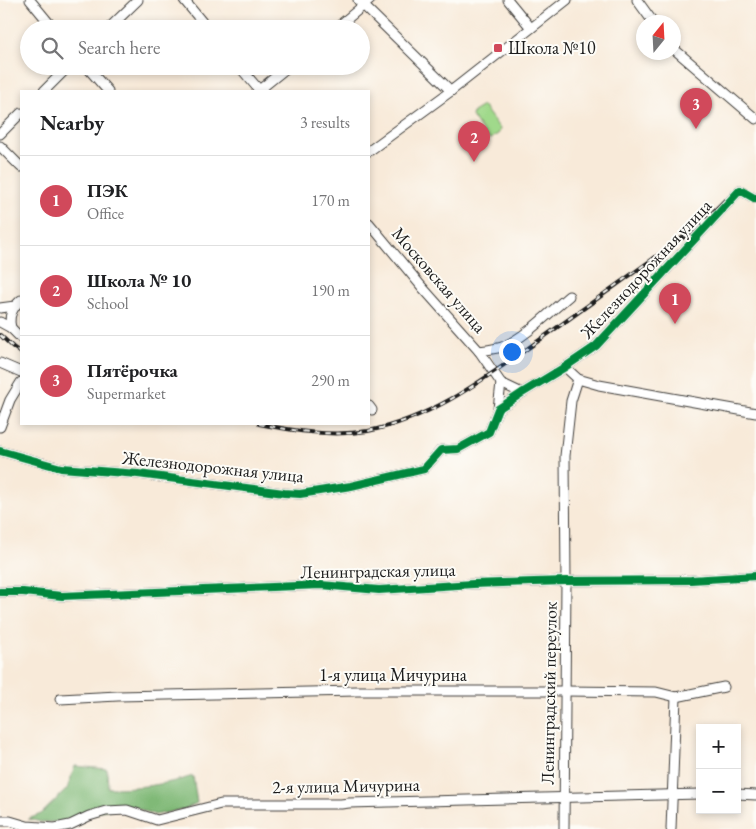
<!DOCTYPE html>
<html lang="en">
<head>
<meta charset="utf-8">
<style>
	body { margin:0; font-family:"EB Garamond",serif; background:#f2f2f2; color:#202124 }
	.controls { position:absolute; right:15px; bottom:15px; display:grid; overflow:hidden; border-radius:0px; box-shadow:0 2px 8px #0003 }
	.controls button { width:45px; height:45px; display:grid; place-items:center; padding:0; border:0; border-bottom:1px solid #e0e0e0; background:#fff; color:#202124; font:25px sans-serif }
	.compass { position:absolute; left:636px; top:15px; width:45px; height:45px; border-radius:50%; background:#fff; box-shadow:0 2px 8px #0003; rotate:18deg }
	.you { position:absolute; left:511px; top:351px; width:18px; height:18px; margin:-12px; border:4px solid #fff; border-radius:50%; background:#1a73e8; box-shadow:0 0 0 8px #1a73e833 }
	.badge { display:grid; place-items:center; width:32px; height:32px; border-radius:50%; background:#d1495b; color:#fff; font-size:16px; font-weight:700 }
	.pin { position:absolute; translate:-50% -41px; filter:drop-shadow(0 1px 2px #0008) }
	.pin::after { content:''; position:absolute; top:26px; width:18px; height:15px; background:inherit; clip-path:polygon(0 0,100% 0,50% 100%) }
	.list { margin:0; padding:0; list-style:none }
	h2 { display:flex; justify-content:space-between; align-items:center; height:65px; margin:0; padding:0 20px; font-size:21px }
	h2 small { font-size:16px; font-weight:400; color:#757577 }
	.list li { display:grid; grid-template-columns:32px 1fr auto; gap:15px; align-items:center; box-sizing:border-box; height:90px; padding:0 20px; border-top:1px solid #e0e0e0 }
	.list b { display:block; font-size:19px; white-space:nowrap }
	.list p { margin:0; font-size:16px; white-space:nowrap; color:#757577 }
	.list em { font-size:16px; font-style:normal; color:#757577 }
	.icon { flex:none; width:28px; height:28px; fill:none; stroke:currentColor; stroke-width:2; stroke-linecap:round; stroke-linejoin:round }
	.map { position:relative; flex:none; width:756px; height:829px; overflow:hidden }
	.search { position:absolute; background:#fff; box-shadow:0 2px 8px #0003; left:20px; top:20px; width:350px; height:55px; display:flex; align-items:center; gap:12px; box-sizing:border-box; padding:0 18px; border-radius:28px; color:#757577; font-size:19px }
	.panel { position:absolute; background:#fff; box-shadow:0 2px 8px #0003; left:20px; top:90px; width:350px; height:335px; border-radius:0px }
	.map>svg:first-child { display:block }
	.green { fill:#a0d98b; stroke:#5e7a54 }
	.forest { fill:#80b977; stroke:#4e6a4a }
	.lines { fill:none; stroke-linecap:round; stroke-linejoin:round }
	.minor-casing { stroke:#3d3b38; stroke-width:11 }
	.minor { stroke:#fff; stroke-width:9 }
	.rail-casing { stroke:#1c1c1c; stroke-width:4 }
	.rail { stroke:#fdfcf7; stroke-width:2; stroke-dasharray:5.5; stroke-linecap:butt }
	.cycleway-casing { stroke:#fdfcf7; stroke-width:11 }
	.cycleway { stroke:#00873e; stroke-width:8 }
	.poi-dot { fill:#d1495b; stroke:#fdfcf7; stroke-width:2 }
	.labels { text-anchor:middle; stroke-width:4; stroke-linejoin:round; paint-order:stroke }
	.poi-label { font-size:18px; fill:#1c1c1c; stroke:#fdfcf7; text-anchor:start }
	.street-label { font-size:18px; fill:#1c1c1c; stroke:#fdfcf7 }
</style>
</head>
<body>
<div class="map">
<svg width="756" height="829" viewBox="0 0 756 829">
	<rect width="100%" height="100%" fill="#fdfcf7"/>
	<filter id="ink" filterUnits="userSpaceOnUse"><feTurbulence type="fractalNoise" baseFrequency=".02" numOctaves="2"/><feDisplacementMap in="SourceGraphic" scale="10" xChannelSelector="R" yChannelSelector="G"/><feConvolveMatrix kernelMatrix="1 2 1 2 8 2 1 2 1" color-interpolation-filters="sRGB"/></filter>
	<filter id="wash" filterUnits="userSpaceOnUse"><feTurbulence type="fractalNoise" baseFrequency=".0096" numOctaves="4" result="noise"/><feDisplacementMap in="SourceGraphic" scale="20" xChannelSelector="R" yChannelSelector="G"/><feGaussianBlur stdDeviation="1.12" result="paint"/><feColorMatrix in="noise" values="0 0 0 0 0 0 0 0 0 0 0 0 0 0 0 0 0 1.4 0 .05"/><feComposite in="paint" operator="in"/></filter>
	<g filter="url(#wash)">
		<rect width="100%" height="100%" fill="#f8ead9"/>
		<path class="green" d="M483 106 500 129 499 133 491 139 486 137 472 116 473 112Z"/>
		<path class="forest" d="M75 766 107 769 108 788C137 788 165 785 193 776L197 803 185 809 155 815 132 806 81 814 62 822H41L28 819 41 814 67 789Z"/>
	</g>
	<g filter="url(#ink)">
		<g class="lines">
			<defs>
				<g id="minor">
					<path d="M30 0 54 29"/>
					<path d="M184 0 208 29"/>
					<path d="M358 0 451 91"/>
					<path d="M508 0 531 28"/>
					<path d="M637 0 653 22"/>
					<path d="M108 29 138 0"/>
					<path d="M335 29 370 0"/>
					<path d="M674 49 756 119"/>
					<path d="M86 66 108 91"/>
					<path d="M239 66 260 91"/>
					<path d="M44 91 69 66"/>
					<path d="M258 91 289 66"/>
					<path d="M0 134 21 113"/>
					<path d="M0 146 21 167"/>
					<path d="M369 151 451 91 567 0"/>
					<path d="M369 223 422 287 479 351 501 383 522 393"/>
					<path d="M0 308 15 306 21 300"/>
					<path d="M0 322 11 328 21 338"/>
					<path d="M11 328C9 319 10 314 15 306"/>
					<path d="M479 351C486 350 495 349 502 347 525 338 550 312 569 296"/>
					<path d="M0 363 21 372"/>
					<path d="M565 367 578 379 599 385 756 413"/>
					<path d="M369 406 372 410"/>
					<path d="M498 409 501 383"/>
					<path d="M0 427 10 400 21 382"/>
					<path d="M0 451 61 468 138 474 284 493 300 494 351 486 424 469 441 450 458 449 489 432 498 409 522 393 565 367 596 346 740 190 754 198H756"/>
					<path d="M0 592H23L62 596 321 585 379 590 473 584 566 581 691 580 756 576"/>
					<path d="M60 699 118 696 357 691H565L656 692 676 697 724 687"/>
					<path d="M737 794 756 795"/>
					<path d="M0 821H10L27 826 55 828 70 825 89 816 106 811 127 810 157 820 221 804H341L349 803 700 794"/>
					<path d="M564 829 566 581 565 456 571 401 578 379"/>
					<path d="M671 829 676 697"/>
				</g>
			</defs>
			<use href="#minor" class="minor-casing"/>
			<use href="#minor" class="minor"/>
			<defs>
				<g id="rail">
					<path d="M0 335 13 347 21 353"/>
					<path d="M259 424C295 431 331 437 368 431 434 418 487 377 541 339 591 303 641 267 692 231L710 215 725 200"/>
				</g>
			</defs>
			<use href="#rail" class="rail-casing"/>
			<use href="#rail" class="rail"/>
			<defs>
				<g id="cycleway">
					<path d="M0 451 61 468 138 474 284 493 300 494 351 486 424 469 441 450 458 449 489 432 498 409 522 393 565 367 596 346 740 190 754 198H756"/>
					<path d="M0 592H23L62 596 321 585 379 590 473 584 566 581 691 580 756 576"/>
				</g>
			</defs>
			<use href="#cycleway" class="cycleway-casing"/>
			<use href="#cycleway" class="cycleway"/>
		</g>
	</g>
	<rect class="poi-dot" x="493" y="43" width="10" height="10" rx="2.5"/>
	<g class="labels">
		<g class="poi-label">
			<text x="508" y="54">Школа №10</text>
		</g>
		<g class="street-label">
			<text transform="translate(646 269) rotate(-47)" y="6">Железнодорожная улица</text>
			<text transform="translate(439 280) rotate(49)" y="6">Московская улица</text>
			<text transform="translate(213 467) rotate(6)" y="6">Железнодорожная улица</text>
			<text transform="translate(378 571) rotate(-1)" y="6">Ленинградская улица</text>
			<text x="393" y="681">1-я улица Мичурина</text>
			<text transform="translate(549 693) rotate(-89)" y="6">Ленинградский переулок</text>
			<text transform="translate(346 786) rotate(-1)" y="6">2-я улица Мичурина</text>
		</g>
	</g>
</svg>
<div class="controls">
<button>+</button>
<button>−</button>
</div>
<svg class="compass" viewBox="-18 -18 36 36"><path d="M0-13l5 13h-10z" fill="#e53935"/><path d="M0 13l5-13h-10z" fill="#757577"/></svg>
<div class="you"></div>
<div class="pin badge" style="left:675px;top:324px">1</div>
<div class="pin badge" style="left:474px;top:162px">2</div>
<div class="pin badge" style="left:696px;top:129px">3</div>
<div class="search"><svg class="icon" aria-label="search" viewBox="0 0 24 24"><circle cx="10" cy="10" r="6"/><path d="M15 15l6 6"/></svg>Search here</div>
<section class="panel">
<h2>Nearby<small>3 results</small></h2>
<ul class="list">
<li><span class="badge">1</span><div><b>ПЭК</b><p>Office</p></div><em>170 m</em></li>
<li><span class="badge">2</span><div><b>Школа № 10</b><p>School</p></div><em>190 m</em></li>
<li><span class="badge">3</span><div><b>Пятёрочка</b><p>Supermarket</p></div><em>290 m</em></li>
</ul>
</section>
</div>
</body>
</html>
